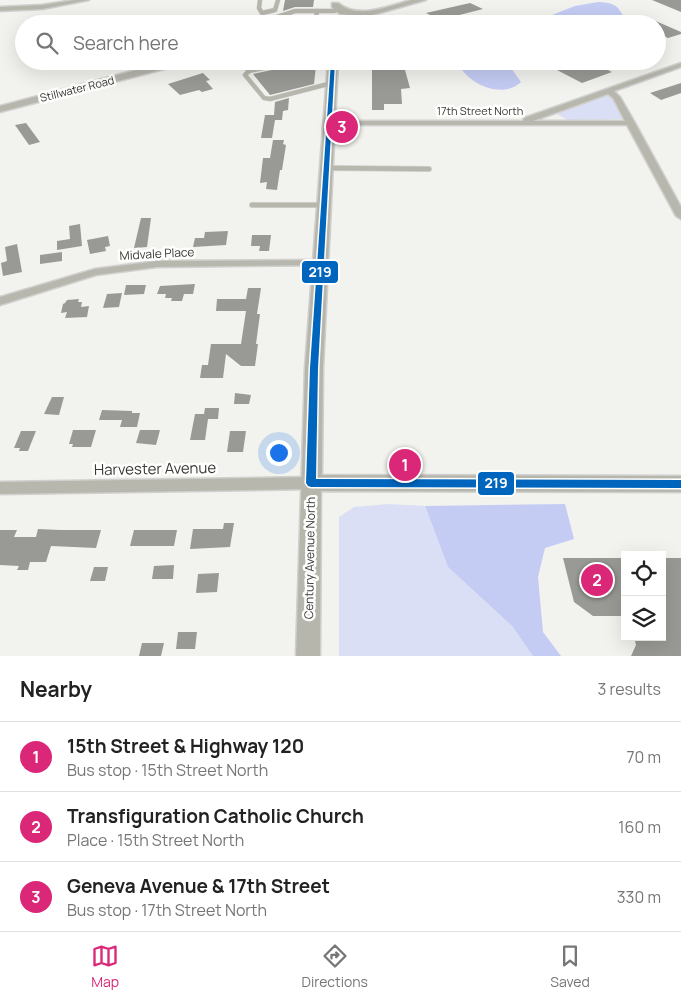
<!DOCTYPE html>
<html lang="en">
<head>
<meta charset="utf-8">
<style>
	body { margin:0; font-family:Manrope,sans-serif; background:#f2f2f2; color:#222 }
	.controls { position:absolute; right:15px; bottom:15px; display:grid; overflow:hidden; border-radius:0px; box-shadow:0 5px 20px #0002 }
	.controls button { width:45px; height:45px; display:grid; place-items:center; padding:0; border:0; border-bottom:1px solid #e0e0e0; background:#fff; color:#222; font:25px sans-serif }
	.you { position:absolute; left:278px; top:452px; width:18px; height:18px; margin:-12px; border:4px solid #fff; border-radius:50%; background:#1a73e8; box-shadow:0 0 0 8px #1a73e833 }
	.badge { display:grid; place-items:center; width:32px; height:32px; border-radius:50%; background:#db2777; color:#fff; font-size:16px; font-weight:700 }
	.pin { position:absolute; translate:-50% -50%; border:2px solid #fff; box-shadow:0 1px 5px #0006 }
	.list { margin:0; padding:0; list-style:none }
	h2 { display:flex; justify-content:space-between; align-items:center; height:65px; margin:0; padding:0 20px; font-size:21px }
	h2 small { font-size:16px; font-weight:400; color:#767676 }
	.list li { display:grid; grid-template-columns:32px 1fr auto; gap:15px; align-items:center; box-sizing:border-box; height:70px; padding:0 20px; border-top:1px solid #e0e0e0 }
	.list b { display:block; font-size:19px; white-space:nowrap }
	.list p { margin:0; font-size:16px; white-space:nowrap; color:#767676 }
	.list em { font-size:16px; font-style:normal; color:#767676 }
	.icon { flex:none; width:28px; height:28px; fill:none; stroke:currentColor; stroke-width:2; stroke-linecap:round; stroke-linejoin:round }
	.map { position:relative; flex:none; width:681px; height:656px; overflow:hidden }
	.search { position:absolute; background:#fff; box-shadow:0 5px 20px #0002; left:15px; right:15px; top:15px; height:55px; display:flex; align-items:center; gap:12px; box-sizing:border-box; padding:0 18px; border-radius:28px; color:#767676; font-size:19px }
	.sheet { height:275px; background:#fff }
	nav { display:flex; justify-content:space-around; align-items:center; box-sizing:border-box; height:70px; border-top:1px solid #e0e0e0; background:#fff; font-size:14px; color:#767676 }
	nav a { display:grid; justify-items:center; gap:2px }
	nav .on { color:#db2777 }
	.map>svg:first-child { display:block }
	.green { fill:#dadff5 }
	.forest { fill:#c4ccf4 }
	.building { fill:#999996 }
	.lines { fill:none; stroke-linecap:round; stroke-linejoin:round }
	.lane-far1-casing { stroke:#d0d0ce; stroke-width:5 }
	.lane-casing { stroke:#d0d0ce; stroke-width:6 }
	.street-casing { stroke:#d0d0ce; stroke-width:3 }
	.secondary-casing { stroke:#d0d0ce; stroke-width:3 }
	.lane-far1 { stroke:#b8b7ae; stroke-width:4 }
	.lane { stroke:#b8b7ae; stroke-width:4.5 }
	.street { fill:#b8b7ae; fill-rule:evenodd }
	.secondary { fill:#b7b6ad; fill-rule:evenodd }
	.bus-1-casing { stroke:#fffffe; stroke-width:3 }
	.bus-1 { fill:#0065bd; fill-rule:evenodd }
	.labels { text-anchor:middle; stroke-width:5; stroke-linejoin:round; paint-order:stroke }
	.far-street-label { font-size:11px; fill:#3a3937; stroke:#fffffe }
	.street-label { font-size:12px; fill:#3a3937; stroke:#fffffe }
	.near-street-label { font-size:15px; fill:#3a3937; stroke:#fffffe }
	.line-badge { stroke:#fffffe; stroke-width:2 }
	.badge-label { font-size:14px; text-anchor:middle; font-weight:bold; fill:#fff }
</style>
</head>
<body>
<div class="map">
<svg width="681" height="656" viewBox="0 0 681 656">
	<rect width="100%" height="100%" fill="#f2f2ee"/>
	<g class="green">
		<path d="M607 95 612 98 623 119 568 120 558 115 561 111Z"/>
		<path d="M388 504 425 506 448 567 512 626 533 656H339V517L354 507Z"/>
	</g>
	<g class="forest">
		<path d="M598 2C625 3 615 12 632 24H529L575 6Z"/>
		<path d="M457 61H506L521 82C502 100 466 84 457 61Z"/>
		<path d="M565 504 574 539 545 548 538 577 543 632 561 656H533L512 626 448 567 425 506Z"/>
	</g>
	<g class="building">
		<path d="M285 0H314L313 7H295L283 11Z"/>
		<path d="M652 0H681V12Z"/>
		<path d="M470 3 483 9 440 20 426 13Z"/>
		<path d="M651 19 681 32V34L668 38 657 33V24L636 23Z"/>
		<path d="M372 61 401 63 402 70H405L410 88 401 89 402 104H384V110H372Z"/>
		<path d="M596 61H619V63L604 68 612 72 582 83 555 69 570 64 578 67Z"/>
		<path d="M295 65 316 66 314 84 270 95 253 74Z"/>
		<path d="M203 73 210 80 206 81 213 89 202 92 199 90 180 95 168 84Z"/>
		<path d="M681 83V93L661 100 650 93Z"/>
		<path d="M289 98 288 110 283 111 282 120H275L272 138H261L265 115H274L275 102Z"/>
		<path d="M26 123 40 142 29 145 15 125Z"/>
		<path d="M273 140H284L283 144 286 145 282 170H280L277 190 266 189 267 182 260 183 263 158H270Z"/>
		<path d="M141 218H151L147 247 134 248Z"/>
		<path d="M80 224 82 246 57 250V241L70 239 69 226Z"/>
		<path d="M228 231 226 245 193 247 195 238H204L205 232Z"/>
		<path d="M252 235H271L269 251H259L260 246H251Z"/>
		<path d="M108 236 110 246 105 247 106 251 90 254 87 240Z"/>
		<path d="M17 244 22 272 3 276 1 263 7 261 5 247Z"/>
		<path d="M62 252V261L40 264V255Z"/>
		<path d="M195 284 193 294H184L182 301H171L172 298H165L166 294H157L160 286Z"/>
		<path d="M126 285H146L144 294 124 295Z"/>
		<path d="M248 288H261L257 314H260L256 344H258L255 366H241L226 354 223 378H200L202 365H208L211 344H241L246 311H216L217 299H246Z"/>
		<path d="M122 293 119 307 103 308 107 294Z"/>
		<path d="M79 299 78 302H82L81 307 89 306 87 317 65 318 67 312 61 313 63 304 65 303 67 300Z"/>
		<path d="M235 393 251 395 249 404H234Z"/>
		<path d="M52 397H64L59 415 44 414Z"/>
		<path d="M205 408H219L218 419H208L205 440H190L195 414H204Z"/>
		<path d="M102 410 132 411V413H140L137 427H120L122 420H99Z"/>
		<path d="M73 430H96L91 447H72L73 444H69Z"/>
		<path d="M140 430H160L156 445 136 443Z"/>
		<path d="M21 431H36L28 451H19L20 448H14Z"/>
		<path d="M230 431H246L243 452H227Z"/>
		<path d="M224 523H234L230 547 190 549 193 529H223Z"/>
		<path d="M38 529 60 530H101L96 548 51 546 46 562H30L28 570H17L19 566 0 565V530H17L14 537H36Z"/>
		<path d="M134 530H177L174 546H130Z"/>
		<path d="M563 558H625V616H593L574 602Z"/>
		<path d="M662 558H681V656H631L636 645 634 637H662Z"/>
		<path d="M174 565 173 579H152L154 566Z"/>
		<path d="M94 567H108L105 581H90Z"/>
		<path d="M219 573 217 592 196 593 198 574Z"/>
		<path d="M178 632H197L195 649H176Z"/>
		<path d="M142 643H164L161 656H139Z"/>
	</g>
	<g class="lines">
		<defs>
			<g id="lane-far1">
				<path d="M260 0 259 8 262 13 275 10 278 0"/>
				<path d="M287 24 277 19V17L295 11H335"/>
				<path d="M295 24 316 17 317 11"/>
				<path d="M241 61 249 71 298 61"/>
				<path d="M249 71 245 75 264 98 270 99 332 83"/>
			</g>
			<g id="lane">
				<path d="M327 168 429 169"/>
				<path d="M252 205H323"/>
			</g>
			<g id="street">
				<path d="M74 0H89L42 9 0 11V7L42 5Z"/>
				<path d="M681 63V67L614 91 620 97 635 123 681 207V219L676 216 627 125H329L325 123 329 121H523L524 118ZM608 94 613 98 625 121H533Z"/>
				<path d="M321 260 325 261 326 263 325 265 157 267 96 275 0 305V297L95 269 157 261Z"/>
				<path d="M311 477 316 479 318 483 316 487 311 489 0 494V482Z"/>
			</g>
			<g id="secondary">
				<path d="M411 0H426L340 24H323L351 15 340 14 332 7V3H338C358 20 389 6 411 0Z"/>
				<path d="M170 61H188L187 63 0 112V106Z"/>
				<path d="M328 61H338L323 368 322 475 681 476V492L321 491 320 656H296L305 368Z"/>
			</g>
		</defs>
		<use href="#lane-far1" class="lane-far1-casing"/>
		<use href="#lane" class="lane-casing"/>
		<use href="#street" class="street-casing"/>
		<use href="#secondary" class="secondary-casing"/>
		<use href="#lane-far1" class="lane-far1"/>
		<use href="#lane" class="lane"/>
		<use href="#street" class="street"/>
		<use href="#secondary" class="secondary"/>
		<defs>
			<path id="bus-1" d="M331 61H335L318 368 316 479 681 480V488L311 487 308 486 306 483 310 368Z"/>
		</defs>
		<use href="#bus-1" class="bus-1-casing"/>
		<use href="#bus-1" class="bus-1"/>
	</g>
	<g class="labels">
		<g class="far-street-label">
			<text transform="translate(77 89) rotate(-14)" y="4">Stillwater Road</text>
			<text x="480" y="115">17th Street North</text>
		</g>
		<g class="street-label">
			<text transform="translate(157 254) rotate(-3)" y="4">Midvale Place</text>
			<text transform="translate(310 558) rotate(-89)" y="4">Century Avenue North</text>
		</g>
		<g class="near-street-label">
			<text transform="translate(155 469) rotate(-1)" y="5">Harvester Avenue</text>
		</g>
	</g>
	<g class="line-badge">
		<rect x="301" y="260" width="38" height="24" rx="5" fill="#0065bd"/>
		<rect x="477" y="471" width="38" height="25" rx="5" fill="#0065bd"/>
	</g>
	<g class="badge-label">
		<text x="320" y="277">219</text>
		<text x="496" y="488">219</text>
	</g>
</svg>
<div class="controls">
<button><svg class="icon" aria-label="locate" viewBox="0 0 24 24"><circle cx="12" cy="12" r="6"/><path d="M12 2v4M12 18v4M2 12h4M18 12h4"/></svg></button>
<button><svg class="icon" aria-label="layers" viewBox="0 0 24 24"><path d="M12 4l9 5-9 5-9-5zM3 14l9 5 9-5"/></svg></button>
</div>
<div class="you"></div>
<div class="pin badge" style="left:405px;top:465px">1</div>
<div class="pin badge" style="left:597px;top:580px">2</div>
<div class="pin badge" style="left:342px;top:127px">3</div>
<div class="search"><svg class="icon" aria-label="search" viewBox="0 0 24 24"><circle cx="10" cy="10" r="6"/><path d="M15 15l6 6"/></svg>Search here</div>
</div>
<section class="sheet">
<h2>Nearby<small>3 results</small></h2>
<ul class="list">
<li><span class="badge">1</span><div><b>15th Street &amp; Highway 120</b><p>Bus stop · 15th Street North</p></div><em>70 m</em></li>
<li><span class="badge">2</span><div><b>Transfiguration Catholic Church</b><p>Place · 15th Street North</p></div><em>160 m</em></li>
<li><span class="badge">3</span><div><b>Geneva Avenue &amp; 17th Street</b><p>Bus stop · 17th Street North</p></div><em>330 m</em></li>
</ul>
</section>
<nav>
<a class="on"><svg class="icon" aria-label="map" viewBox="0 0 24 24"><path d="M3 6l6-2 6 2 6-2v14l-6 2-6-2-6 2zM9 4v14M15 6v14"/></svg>Map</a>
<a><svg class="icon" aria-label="directions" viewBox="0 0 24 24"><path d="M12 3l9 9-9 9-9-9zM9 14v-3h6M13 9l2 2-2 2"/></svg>Directions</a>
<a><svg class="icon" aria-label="saved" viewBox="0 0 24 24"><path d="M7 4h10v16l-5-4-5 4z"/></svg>Saved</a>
</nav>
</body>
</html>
